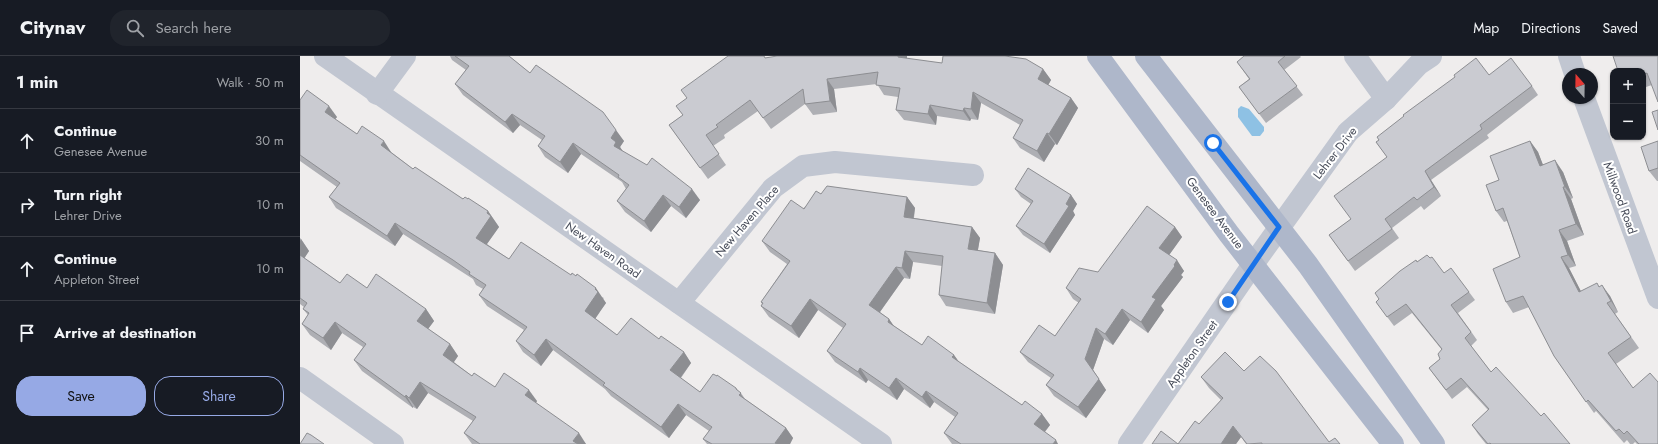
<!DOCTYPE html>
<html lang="en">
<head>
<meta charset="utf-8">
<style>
	body { margin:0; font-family:Jost,sans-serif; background:#20242c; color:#f1f3f6 }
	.controls { position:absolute; right:12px; top:12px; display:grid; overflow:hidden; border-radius:8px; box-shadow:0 1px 3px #0004 }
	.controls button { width:36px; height:36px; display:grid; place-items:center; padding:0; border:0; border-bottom:1px solid #363941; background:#171b24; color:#f1f3f6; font:20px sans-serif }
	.compass { position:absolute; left:1262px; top:12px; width:36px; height:36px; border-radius:50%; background:#171b24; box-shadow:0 1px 3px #0004; rotate:340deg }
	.stop { position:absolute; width:12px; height:12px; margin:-9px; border:3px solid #1a73e8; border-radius:50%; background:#fff }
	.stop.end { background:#1a73e8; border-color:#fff; box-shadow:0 1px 4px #0008 }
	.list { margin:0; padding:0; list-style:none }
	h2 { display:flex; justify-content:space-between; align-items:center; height:52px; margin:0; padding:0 16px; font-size:17px }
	h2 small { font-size:13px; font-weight:400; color:#9ea1a6 }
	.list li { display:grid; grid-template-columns:26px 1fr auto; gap:12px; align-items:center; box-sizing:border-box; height:64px; padding:0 16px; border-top:1px solid #363941 }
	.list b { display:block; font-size:15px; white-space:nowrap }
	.list p { margin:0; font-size:13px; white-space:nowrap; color:#9ea1a6 }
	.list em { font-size:13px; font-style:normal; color:#9ea1a6 }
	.actions { display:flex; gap:8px; padding:12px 16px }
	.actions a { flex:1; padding:9px 0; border:1px solid #96a9e5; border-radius:16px; text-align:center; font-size:14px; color:#96a9e5 }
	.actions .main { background:#96a9e5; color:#111 }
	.icon { flex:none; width:22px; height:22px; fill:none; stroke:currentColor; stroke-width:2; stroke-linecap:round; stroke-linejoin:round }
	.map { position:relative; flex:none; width:1358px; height:388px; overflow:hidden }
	header { display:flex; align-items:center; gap:24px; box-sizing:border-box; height:56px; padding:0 20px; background:#171b24; border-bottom:1px solid #363941 }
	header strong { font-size:19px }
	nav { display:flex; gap:22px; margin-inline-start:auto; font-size:14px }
	.search { width:280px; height:36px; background:#20242c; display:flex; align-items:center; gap:10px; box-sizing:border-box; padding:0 14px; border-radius:16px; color:#9ea1a6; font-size:15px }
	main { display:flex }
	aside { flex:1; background:#171b24 }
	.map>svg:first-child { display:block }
	.water { fill:#8ec1e4 }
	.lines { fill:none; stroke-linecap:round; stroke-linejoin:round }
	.minor { stroke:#c1c6d1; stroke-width:22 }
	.major { stroke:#aeb7ca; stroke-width:22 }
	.wall { fill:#aeafb4 }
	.shaded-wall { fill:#8d8e92 }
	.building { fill:#cacbd1; stroke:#8d8e92 }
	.route { stroke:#1a73e8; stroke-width:5 }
	.labels { text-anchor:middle; stroke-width:4; stroke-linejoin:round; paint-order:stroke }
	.street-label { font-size:12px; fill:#474c59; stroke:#fff }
</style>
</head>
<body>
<header>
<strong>Citynav</strong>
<div class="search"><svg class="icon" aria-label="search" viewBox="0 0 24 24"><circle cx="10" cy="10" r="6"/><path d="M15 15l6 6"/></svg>Search here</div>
<nav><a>Map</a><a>Directions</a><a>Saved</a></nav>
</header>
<main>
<aside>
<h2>1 min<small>Walk · 50 m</small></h2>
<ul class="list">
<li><svg class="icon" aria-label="ahead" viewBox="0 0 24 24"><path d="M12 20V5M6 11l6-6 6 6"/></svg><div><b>Continue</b><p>Genesee Avenue</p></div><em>30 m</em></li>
<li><svg class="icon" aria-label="right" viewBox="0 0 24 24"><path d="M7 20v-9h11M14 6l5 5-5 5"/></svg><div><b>Turn right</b><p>Lehrer Drive</p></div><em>10 m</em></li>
<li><svg class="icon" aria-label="ahead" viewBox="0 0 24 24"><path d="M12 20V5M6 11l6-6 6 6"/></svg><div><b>Continue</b><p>Appleton Street</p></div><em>10 m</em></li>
<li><svg class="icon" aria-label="arrive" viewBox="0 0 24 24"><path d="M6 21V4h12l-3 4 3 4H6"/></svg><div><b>Arrive at destination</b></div></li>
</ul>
<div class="actions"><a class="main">Save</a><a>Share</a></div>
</aside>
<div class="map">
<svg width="1358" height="388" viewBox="0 0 1358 388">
	<rect width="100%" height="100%" fill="#efeded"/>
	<path class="water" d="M941 50 949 53 964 71V75L960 80H952L938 61V53Z"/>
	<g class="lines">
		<g class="minor">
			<path d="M25 0 581 388"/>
			<path d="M1055 0 1086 43"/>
			<path d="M1269 0 1275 18"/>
			<path d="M77 38 105 0"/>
			<path d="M1284 42 1358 242"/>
			<path d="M379 247 473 132 503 110 535 106 673 119"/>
			<path d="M0 322 93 388"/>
			<path d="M829 388 954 207 1048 76 1086 43 1119 8 1131 0"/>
		</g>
		<g class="major">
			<path d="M798 0 929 178 1093 388"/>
			<path d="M846 0 1008 209 1134 388"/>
		</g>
	</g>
	<g class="wall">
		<path d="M150 0H209L230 17 324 85 320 91 323 96 400 144 386 162 371 150 351 176 325 156 317 145 326 133 322 126 281 98 268 117 245 101 238 90 242 84 220 69 213 77 163 39 155 28 166 14 152 4Z"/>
		<path d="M607 0V3L642 7 743 13 751 24 748 29 771 42 778 52 757 89 755 88 744 106 720 92 713 82 720 69 681 47 678 64 671 63 670 65 637 60 636 69 604 64 596 54 598 41 584 39 577 28 534 33 537 56 513 59 505 48 471 73 458 55 424 79 425 82 413 90 426 109 408 123 369 69 383 59 376 50 465 2Z"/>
		<path d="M944 0H1000L1001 1 984 14 1003 39 966 67 939 31 949 23 937 6 944 1Z"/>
		<path d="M1358 0 1352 29 1343 32V15Z"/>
		<path d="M1189 19 1232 30 1238 39 1187 79 1189 82 1131 124 1141 140 1124 154 1121 150 1092 172 1099 182 1055 215 1029 179 1051 163 1087 101 1076 86Z"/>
		<path d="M0 44 37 61 35 63 57 78 91 96 113 113 163 143H168L188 155 199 171 187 188 209 203 304 242 303 243 306 247 295 262 317 279 359 283 384 296 391 307 381 322 400 336H439L441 337 445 343 486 372 493 382 490 388H407L403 383 409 375 386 359 369 382 311 340 305 333 253 294 241 310 223 296 216 285 224 274 187 250 179 239 183 233 176 229 173 223 103 178 95 190 36 152 29 141 37 131 0 105Z"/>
		<path d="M1230 85 1238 96 1243 109 1263 116 1273 142 1271 143 1284 179 1267 185 1276 210 1269 212 1281 236 1299 231 1310 240 1318 256 1315 258 1339 292 1316 308 1358 388H1337L1335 386 1333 388H1330L1327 384 1324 387 1296 355 1294 357 1254 300 1229 251 1213 257 1206 246 1220 201 1207 165 1204 166 1196 155 1199 124Z"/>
		<path d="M1358 85V125H1357L1349 115Z"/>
		<path d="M715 133 771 139 777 148 773 155 775 159 750 197 723 179 716 170 731 148 721 141Z"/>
		<path d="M521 138 607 141 615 152 614 162 672 171 680 182 678 194 695 197 703 209 695 258 646 250 639 239 642 210 613 206 610 223 604 222 580 256 589 263 594 270 622 289 654 299 658 305 722 349 742 358 750 369 745 376 758 388H652L644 377 655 361 634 346 630 352 604 333 597 344 568 324 566 327 535 306 527 295 543 272 518 254 499 282 469 261 461 250 462 248 461 246 487 208 470 196 462 185Z"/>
		<path d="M875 171 882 181 869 199 884 215 881 219 883 221 861 250 864 254 848 277 830 264 813 289 804 283 793 314 806 334 786 362 754 340 746 329 751 322 728 306 720 296 755 280 779 247 773 243 766 232 798 216Z"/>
		<path d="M0 182 1 183 9 195 4 202 40 227 67 232 126 253 134 265 128 273 150 288 158 300 154 306 172 320 195 331 237 345 236 347 286 388H172L164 377 173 365 128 337 117 353 113 351V352L62 315 54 304 63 291 42 277 31 294 10 279 2 268 8 259 3 253 4 251 0 248Z"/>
		<path d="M1130 202 1144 217 1169 236 1175 244 1158 257 1177 284 1171 290 1191 316 1241 360 1270 388H1186L1178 378 1172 369 1188 354 1167 331 1152 343 1129 312 1140 303 1142 294 1112 257 1094 270 1076 246 1117 206Z"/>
		<path d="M944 315 1029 386 1040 388H946L941 381 936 388H852H878L899 368 921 344 909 332 901 321Z"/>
	</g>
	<g class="shaded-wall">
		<path d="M598 0H607L606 12 598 1Z"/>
		<path d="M743 13 751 24 746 33 738 23Z"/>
		<path d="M527 23 534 33 537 56 530 45Z"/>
		<path d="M673 36 681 47 678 64 671 53Z"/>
		<path d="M771 42 778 52 757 89 749 78Z"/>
		<path d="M630 49 637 60 636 69 628 58Z"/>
		<path d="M29 50 37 61 32 67 25 56Z"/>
		<path d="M664 52 671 63 670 65 663 55Z"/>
		<path d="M212 58 220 69 213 77 205 66Z"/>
		<path d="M316 74 324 85 320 91 324 97 314 90 311 82Z"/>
		<path d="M747 77 755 88 744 106 737 95Z"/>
		<path d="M84 85 91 96 88 100 81 89Z"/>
		<path d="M1230 85 1238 96 1248 122 1240 110Z"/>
		<path d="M273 87 281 98 268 117 260 106Z"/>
		<path d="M1255 104 1263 116 1273 142 1265 131Z"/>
		<path d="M1125 115 1131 124 1141 140 1134 131Z"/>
		<path d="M1263 131 1271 143 1284 179 1276 168Z"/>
		<path d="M392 133 400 144 386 162 379 151Z"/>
		<path d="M363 139 371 150 351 176 344 165Z"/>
		<path d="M771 139 777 148 773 155 775 159 750 197 744 188 766 148Z"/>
		<path d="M607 141 615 152 612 172 604 161Z"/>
		<path d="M188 155 199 171 184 192 176 182Z"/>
		<path d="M95 167 103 178 95 190 87 180Z"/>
		<path d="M672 171 680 182 676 204 668 193Z"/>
		<path d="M875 171 882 181 867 202 859 192Z"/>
		<path d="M1259 174 1267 185 1276 210 1268 199Z"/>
		<path d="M1 183 9 195 2 206 0 203V185Z"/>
		<path d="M605 195 613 206 610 223 602 212Z"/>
		<path d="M695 197 703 209 695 258 687 247Z"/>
		<path d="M1261 201 1269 212 1287 247 1279 236Z"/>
		<path d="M877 204 884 215 881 219 883 221 861 250 864 254 848 277 841 266 852 241Z"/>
		<path d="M596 211 604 222 577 260 569 249Z"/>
		<path d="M1302 229 1310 240 1318 256 1311 245Z"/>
		<path d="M296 232 306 247 293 266 285 255 295 233Z"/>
		<path d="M510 243 518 254 499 282 491 270Z"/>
		<path d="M126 253 134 265 125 277 117 265Z"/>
		<path d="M822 253 830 264 813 289 805 278Z"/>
		<path d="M589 263 597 275 588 266Z"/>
		<path d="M35 266 42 277 31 294 23 282Z"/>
		<path d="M796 272 804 283 793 314 806 334 786 362 778 351 785 303Z"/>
		<path d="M246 283 253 294 241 310 234 299Z"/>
		<path d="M150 288 158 300 151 310 143 299Z"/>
		<path d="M384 296 391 307 378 325 370 314Z"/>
		<path d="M654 299 662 310 652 301Z"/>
		<path d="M560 312 568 324 566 327 558 316Z"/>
		<path d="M596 322 604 333 597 344 589 332Z"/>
		<path d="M120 326 128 337 117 353 109 342Z"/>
		<path d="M436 332 448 348 447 350 436 333Z"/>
		<path d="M229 334 237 345 233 351 225 339Z"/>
		<path d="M626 335 634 346 630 352 622 341Z"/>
		<path d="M106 339 113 351V352L105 341Z"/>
		<path d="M378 348 386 359 369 382 361 371Z"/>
		<path d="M742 358 750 369 742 379 734 368Z"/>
		<path d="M933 370 941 381 936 388H921Z"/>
		<path d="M486 372 493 382 490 388H476L475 387Z"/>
		<path d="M279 377 286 388H276L273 385Z"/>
		<path d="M756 384 758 388H753Z"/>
	</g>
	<g class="building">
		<path d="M155 0H209L230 17 236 9 303 56 316 74 311 82 316 86 314 90 347 109 352 102 392 133 379 151 363 139 344 165 317 145 329 129 318 121 319 119 273 87 260 106 238 90 245 80 212 58 205 66 155 28 169 10Z"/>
		<path d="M428 0H464L465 2 477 0H598V1L642 7 643 0H705L726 3 743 13 738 23 771 42 749 78 747 77 737 95 713 82 723 64 673 36 671 53 664 52 663 55 630 49 628 58 596 54 600 32 576 29 578 16 527 23 530 45 505 48 503 33 463 62 450 44 416 69 418 71 406 79 419 98 400 112 369 69 383 59 376 50 387 42 381 34Z"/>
		<path d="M944 0H985L978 6 997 30 959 58 939 31 950 23 937 6Z"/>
		<path d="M1313 0H1358V46L1347 17 1343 19V15H1318Z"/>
		<path d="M1176 2 1189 19 1211 2 1232 30 1180 69 1182 73 1125 115 1134 131 1117 144 1114 141 1085 163 1092 173 1048 205 1029 179 1051 163 1034 140 1087 101 1076 86 1079 84 1077 81 1104 60 1103 59 1155 21 1154 19Z"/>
		<path d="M7 34 29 50 25 56 57 78 62 70 84 85 81 89 113 113 115 111 163 143 165 141 168 143V142L188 155 187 157 191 160 176 182 209 203 221 186 271 219 272 217 276 220 277 218 296 232 295 233 298 236 285 255 317 279 331 262 359 283 361 280 384 296 370 314 400 336 413 318 417 320V319L436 332V333L441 337 439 339 486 372 475 387 477 388H412L403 383 412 371 378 348 361 371 303 329 305 327 246 283 234 299 216 285 227 271 179 239 186 229 169 218 170 216 153 204 95 167 87 180 29 141 40 127 0 99V44Z"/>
		<path d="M1358 54V74L1352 56Z"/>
		<path d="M1230 85 1240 110 1255 104 1265 131H1263L1276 168 1259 174 1268 199 1261 201 1279 236 1297 227 1299 231 1302 229 1311 245 1307 247 1331 281 1308 297 1333 332 1350 317 1358 326V388H1339L1327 375 1324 378 1319 373 1316 375 1288 344 1286 346 1254 300 1223 240 1206 246 1193 213 1220 201 1203 152 1196 155 1186 129 1199 124 1190 100Z"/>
		<path d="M1358 85V112L1349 115 1341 91Z"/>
		<path d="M728 112 771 139 766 148 769 150 744 188 716 170 733 145 715 133Z"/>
		<path d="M527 130 607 141 604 161 672 171 668 193 695 197 687 247 639 239 643 200 605 195 602 212 596 211 569 249 589 263 588 266 622 289 628 280 654 299 652 301 722 349 725 345 742 358 734 368 756 384 753 388H661L644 377 658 357 626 335 622 341 596 322 589 332 560 312 558 316 527 295 546 268 510 243 491 270 461 250 463 247 461 246 490 205 462 185 491 144 504 153 516 135 521 138Z"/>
		<path d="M847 150 875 171 859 192 877 204 874 209 875 210 852 241 856 243 841 266 822 253 805 278 796 272 785 303 799 323 778 351 746 329 754 319 720 296 739 269 755 280 781 243 766 232 779 212 798 216Z"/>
		<path d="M0 199 40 227 47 218 67 232 76 218 126 253 117 265 150 288 143 299 172 320 174 317 195 331 204 317 229 334 225 339 279 377 273 385 278 388H180L164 377 176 361 120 326 109 342 106 339 105 341 54 304 66 288 35 266 23 282 2 268 9 257 3 253 7 247 0 242Z"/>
		<path d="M1127 199 1130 202 1132 201 1144 217 1151 212 1169 236 1151 249 1171 276 1165 282 1191 316 1196 311 1241 360 1244 357 1270 388H1191L1190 387 1188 388 1172 369 1189 353 1161 322 1146 334 1129 312 1140 303 1138 298 1142 293 1106 248 1087 261 1076 246 1079 243 1075 237 1100 215 1116 204 1117 206Z"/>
		<path d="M925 296 944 315 960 300 976 315 1029 386 1035 382 1040 388H962V387L947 388 933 370 921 388H852L861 375 878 388 895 365 899 368 923 342 901 321Z"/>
		<path d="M7 377 11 379 24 388H0Z"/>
	</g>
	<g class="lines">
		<path class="route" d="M913 87 979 171 928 246"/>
	</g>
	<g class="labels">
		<g class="street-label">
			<text transform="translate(1035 97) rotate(-52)" y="4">Lehrer Drive</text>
			<text transform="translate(1320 142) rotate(70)" y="4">Millwood Road</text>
			<text transform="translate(915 157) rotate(53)" y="4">Genesee Avenue</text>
			<text transform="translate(447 165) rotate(-49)" y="4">New Haven Place</text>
			<text transform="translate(303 194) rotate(35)" y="4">New Haven Road</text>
			<text transform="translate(892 298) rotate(-55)" y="4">Appleton Street</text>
		</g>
	</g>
</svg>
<div class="controls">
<button>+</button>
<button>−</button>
</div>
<svg class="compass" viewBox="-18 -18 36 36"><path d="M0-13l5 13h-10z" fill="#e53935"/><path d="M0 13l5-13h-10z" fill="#9ea1a6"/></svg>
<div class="stop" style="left:913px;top:87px"></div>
<div class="stop end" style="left:928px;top:246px"></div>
</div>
</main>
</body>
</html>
